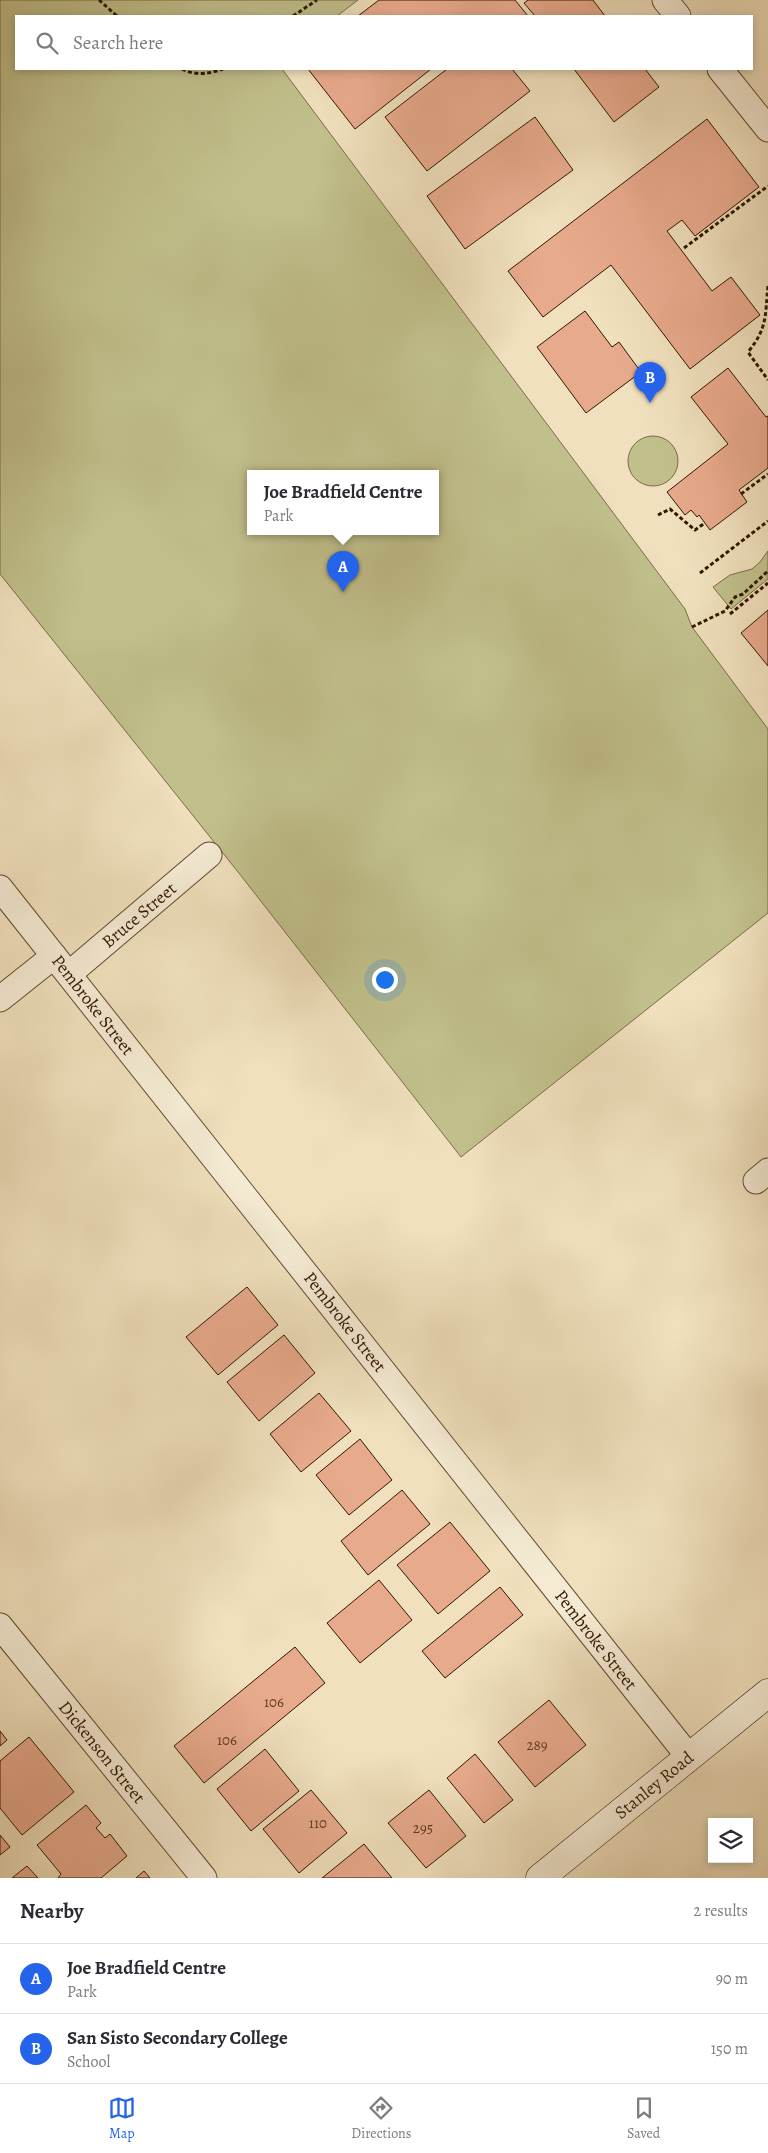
<!DOCTYPE html>
<html lang="en">
<head>
<meta charset="utf-8">
<style>
	body { margin:0; font-family:Alegreya,serif; background:#f7f7f7; color:#2b2b33 }
	.controls { position:absolute; right:15px; bottom:15px; display:grid; overflow:hidden; border-radius:0px; box-shadow:0 2px 8px #0003 }
	.controls button { width:45px; height:45px; display:grid; place-items:center; padding:0; border:0; border-bottom:1px solid #e1e1e2; background:#fff; color:#2b2b33; font:25px sans-serif }
	.you { position:absolute; left:384px; top:979px; width:18px; height:18px; margin:-12px; border:4px solid #fff; border-radius:50%; background:#1a73e8; box-shadow:0 0 0 8px #1a73e833 }
	.badge { display:grid; place-items:center; width:32px; height:32px; border-radius:50%; background:#2563eb; color:#fff; font-size:16px; font-weight:700 }
	.pin { position:absolute; translate:-50% -41px; filter:drop-shadow(0 1px 2px #0008) }
	.pin::after { content:''; position:absolute; top:26px; width:18px; height:15px; background:inherit; clip-path:polygon(0 0,100% 0,50% 100%) }
	.popup { position:absolute; left:247px; top:470px; width:192px; height:65px; box-sizing:border-box; display:grid; place-content:center; border-radius:0px; background:#fff; filter:drop-shadow(0 1px 4px #0005); font-size:16px; white-space:nowrap; color:#7c7c81 }
	.popup b { font-size:19px; color:#2b2b33 }
	.popup::after { content:''; position:absolute; left:50%; top:100%; margin-left:-10px; border:10px solid transparent; border-top-color:#fff }
	.list { margin:0; padding:0; list-style:none }
	h2 { display:flex; justify-content:space-between; align-items:center; height:65px; margin:0; padding:0 20px; font-size:21px }
	h2 small { font-size:16px; font-weight:400; color:#7c7c81 }
	.list li { display:grid; grid-template-columns:32px 1fr auto; gap:15px; align-items:center; box-sizing:border-box; height:70px; padding:0 20px; border-top:1px solid #e1e1e2 }
	.list b { display:block; font-size:19px; white-space:nowrap }
	.list p { margin:0; font-size:16px; white-space:nowrap; color:#7c7c81 }
	.list em { font-size:16px; font-style:normal; color:#7c7c81 }
	.icon { flex:none; width:28px; height:28px; fill:none; stroke:currentColor; stroke-width:2; stroke-linecap:round; stroke-linejoin:round }
	.map { position:relative; flex:none; width:768px; height:1878px; overflow:hidden }
	.search { position:absolute; background:#fff; box-shadow:0 2px 8px #0003; left:15px; right:15px; top:15px; height:55px; display:flex; align-items:center; gap:12px; box-sizing:border-box; padding:0 18px; border-radius:0px; color:#7c7c81; font-size:19px }
	.sheet { height:205px; background:#fff }
	nav { display:flex; justify-content:space-around; align-items:center; box-sizing:border-box; height:70px; border-top:1px solid #e1e1e2; background:#fff; font-size:14px; color:#7c7c81 }
	nav a { display:grid; justify-items:center; gap:2px }
	nav .on { color:#2563eb }
	.map>svg:first-child { display:block }
	.green { fill:#c1c08c; stroke:#7a6c46; fill-rule:evenodd }
	.building { fill:#e8aa8d; stroke:#321700 }
	.lines { fill:none; stroke-linecap:round; stroke-linejoin:round }
	.minor-casing { stroke:#62492f; stroke-width:27 }
	.secondary-casing { stroke:#321700; stroke-width:29 }
	.path { stroke:#321700; stroke-width:3; stroke-dasharray:4 2.5; stroke-linecap:butt }
	.minor { stroke:#f5ebd4; stroke-width:25 }
	.secondary { stroke:#f5ebd4; stroke-width:28 }
	.labels { text-anchor:middle; stroke-width:4; stroke-linejoin:round; paint-order:stroke }
	.number-label { font-size:15px; fill:#603c23 }
	.street-label { font-size:18px; fill:#321700; stroke:#f5ebd4 }
</style>
</head>
<body>
<div class="map">
<svg width="768" height="1878" viewBox="0 0 768 1878">
	<rect width="100%" height="100%" fill="#f0e0bd"/>
	<filter id="stains"><feTurbulence type="fractalNoise" baseFrequency=".004" numOctaves="4"/><feColorMatrix values="0 0 0 0 .2 0 0 0 0 .09 0 0 0 0 .02 0 0 0 .5 -.17"/></filter>
	<radialGradient id="worn" r=".72"><stop offset=".6" stop-color="#630" stop-opacity="0"/><stop offset="1" stop-color="#630" stop-opacity=".3"/></radialGradient>
	<g class="green">
		<path d="M0 0H358L337 16H16V69H282L685 609 692 627 768 729V913L461 1157 242 877 0 574ZM250 473H436V531H250Z"/>
		<circle cx="653" cy="461" r="25"/>
		<path d="M768 551V579L731 609 713 587 730 575 752 569 760 562Z"/>
	</g>
	<g class="building">
		<path d="M379 0H515L528 16H358Z"/>
		<path d="M528 0H593L605 16H535L524 3Z"/>
		<path d="M308 69H431L355 129Z"/>
		<path d="M447 69H512L530 91 427 171 385 117Z"/>
		<path d="M574 69H645L659 87 614 122Z"/>
		<path d="M535 117 573 170 465 249 427 196Z"/>
		<path d="M707 119 759 187 695 236 682 220 667 231 712 291 731 277 760 315 690 369 611 265 543 317 508 271Z"/>
		<path d="M585 311 612 347 619 342 641 372 586 413 537 347Z"/>
		<path d="M728 368 766 417 768 416V468L739 490 747 502 710 530 699 515 697 517 691 510 685 515 667 492 728 444 691 397Z"/>
		<path d="M768 610V666L741 633Z"/>
		<path d="M247 1287 278 1325 218 1375 186 1337Z"/>
		<path d="M284 1335 315 1373 259 1421 227 1382Z"/>
		<path d="M319 1393 351 1431 301 1472 270 1434Z"/>
		<path d="M360 1439 392 1480 349 1515 316 1475Z"/>
		<path d="M402 1490 430 1524 368 1575 341 1541Z"/>
		<path d="M450 1522 490 1571 438 1614 397 1565Z"/>
		<path d="M379 1580 412 1620 360 1663 327 1623Z"/>
		<path d="M500 1587 523 1615 445 1678 422 1651Z"/>
		<path d="M295 1647 325 1683 204 1783 174 1746Z"/>
		<path d="M549 1700 586 1745 535 1787 498 1742Z"/>
		<path d="M0 1731 7 1740 0 1746Z"/>
		<path d="M29 1737 74 1792 22 1835 0 1808V1761Z"/>
		<path d="M265 1749 299 1791 251 1831 217 1789Z"/>
		<path d="M475 1754 513 1800 484 1823 447 1778Z"/>
		<path d="M311 1790 347 1833 299 1873 263 1829Z"/>
		<path d="M429 1790 466 1836 426 1868 388 1823Z"/>
		<path d="M86 1805 101 1823 96 1828 105 1838 110 1834 127 1856 101 1878H58L61 1874 37 1845Z"/>
		<path d="M0 1835 10 1847 0 1855Z"/>
		<path d="M364 1844 392 1878H322Z"/>
		<path d="M27 1866 38 1878H12Z"/>
		<path d="M144 1871 150 1878H136Z"/>
	</g>
	<g class="lines">
		<defs>
			<g id="minor">
				<path d="M665 0 678 16"/>
				<path d="M720 69 768 129"/>
				<path d="M0 888 689 1757"/>
				<path d="M69 974 209 855"/>
				<path d="M0 999 54 956"/>
				<path d="M756 1181 768 1171"/>
				<path d="M0 1626 204 1878"/>
			</g>
			<path id="secondary" d="M540 1878 768 1693"/>
		</defs>
		<use href="#minor" class="minor-casing"/>
		<use href="#secondary" class="secondary-casing"/>
		<g class="path">
			<path d="M99 0 117 16"/>
			<path d="M293 16 317 0"/>
			<path d="M182 69C195 76 209 74 223 69"/>
			<path d="M684 248 768 186"/>
			<path d="M768 286C765 314 768 328 748 352L768 380"/>
			<path d="M741 494 768 474"/>
			<path d="M658 515 670 509 695 530 705 523"/>
			<path d="M700 573 768 521"/>
			<path d="M730 614 768 583"/>
			<path d="M692 627 725 611 735 597 743 594 768 571"/>
		</g>
		<use href="#minor" class="minor"/>
		<use href="#secondary" class="secondary"/>
	</g>
	<g class="labels">
		<g class="number-label">
			<text x="274" y="1707">106</text>
			<text x="227" y="1745">106</text>
			<text x="537" y="1750">289</text>
			<text x="318" y="1828">110</text>
			<text x="423" y="1833">295</text>
		</g>
		<g class="street-label">
			<text transform="translate(139 915) rotate(-40)" y="6">Bruce Street</text>
			<text transform="translate(93 1005) rotate(52)" y="6">Pembroke Street</text>
			<text transform="translate(345 1322) rotate(52)" y="6">Pembroke Street</text>
			<text transform="translate(596 1640) rotate(52)" y="6">Pembroke Street</text>
			<text transform="translate(102 1752) rotate(51)" y="6">Dickenson Street</text>
			<text transform="translate(654 1785) rotate(-39)" y="6">Stanley Road</text>
		</g>
	</g>
	<rect width="100%" height="100%" filter="url(#stains)"/>
	<rect width="100%" height="100%" fill="url(#worn)"/>
</svg>
<div class="controls">
<button><svg class="icon" aria-label="layers" viewBox="0 0 24 24"><path d="M12 4l9 5-9 5-9-5zM3 14l9 5 9-5"/></svg></button>
</div>
<div class="you"></div>
<div class="pin badge" style="left:343px;top:592px">A</div>
<div class="popup"><b>Joe Bradfield Centre</b>Park</div>
<div class="pin badge" style="left:650px;top:403px">B</div>
<div class="search"><svg class="icon" aria-label="search" viewBox="0 0 24 24"><circle cx="10" cy="10" r="6"/><path d="M15 15l6 6"/></svg>Search here</div>
</div>
<section class="sheet">
<h2>Nearby<small>2 results</small></h2>
<ul class="list">
<li><span class="badge">A</span><div><b>Joe Bradfield Centre</b><p>Park</p></div><em>90 m</em></li>
<li><span class="badge">B</span><div><b>San Sisto Secondary College</b><p>School</p></div><em>150 m</em></li>
</ul>
</section>
<nav>
<a class="on"><svg class="icon" aria-label="map" viewBox="0 0 24 24"><path d="M3 6l6-2 6 2 6-2v14l-6 2-6-2-6 2zM9 4v14M15 6v14"/></svg>Map</a>
<a><svg class="icon" aria-label="directions" viewBox="0 0 24 24"><path d="M12 3l9 9-9 9-9-9zM9 14v-3h6M13 9l2 2-2 2"/></svg>Directions</a>
<a><svg class="icon" aria-label="saved" viewBox="0 0 24 24"><path d="M7 4h10v16l-5-4-5 4z"/></svg>Saved</a>
</nav>
</body>
</html>
